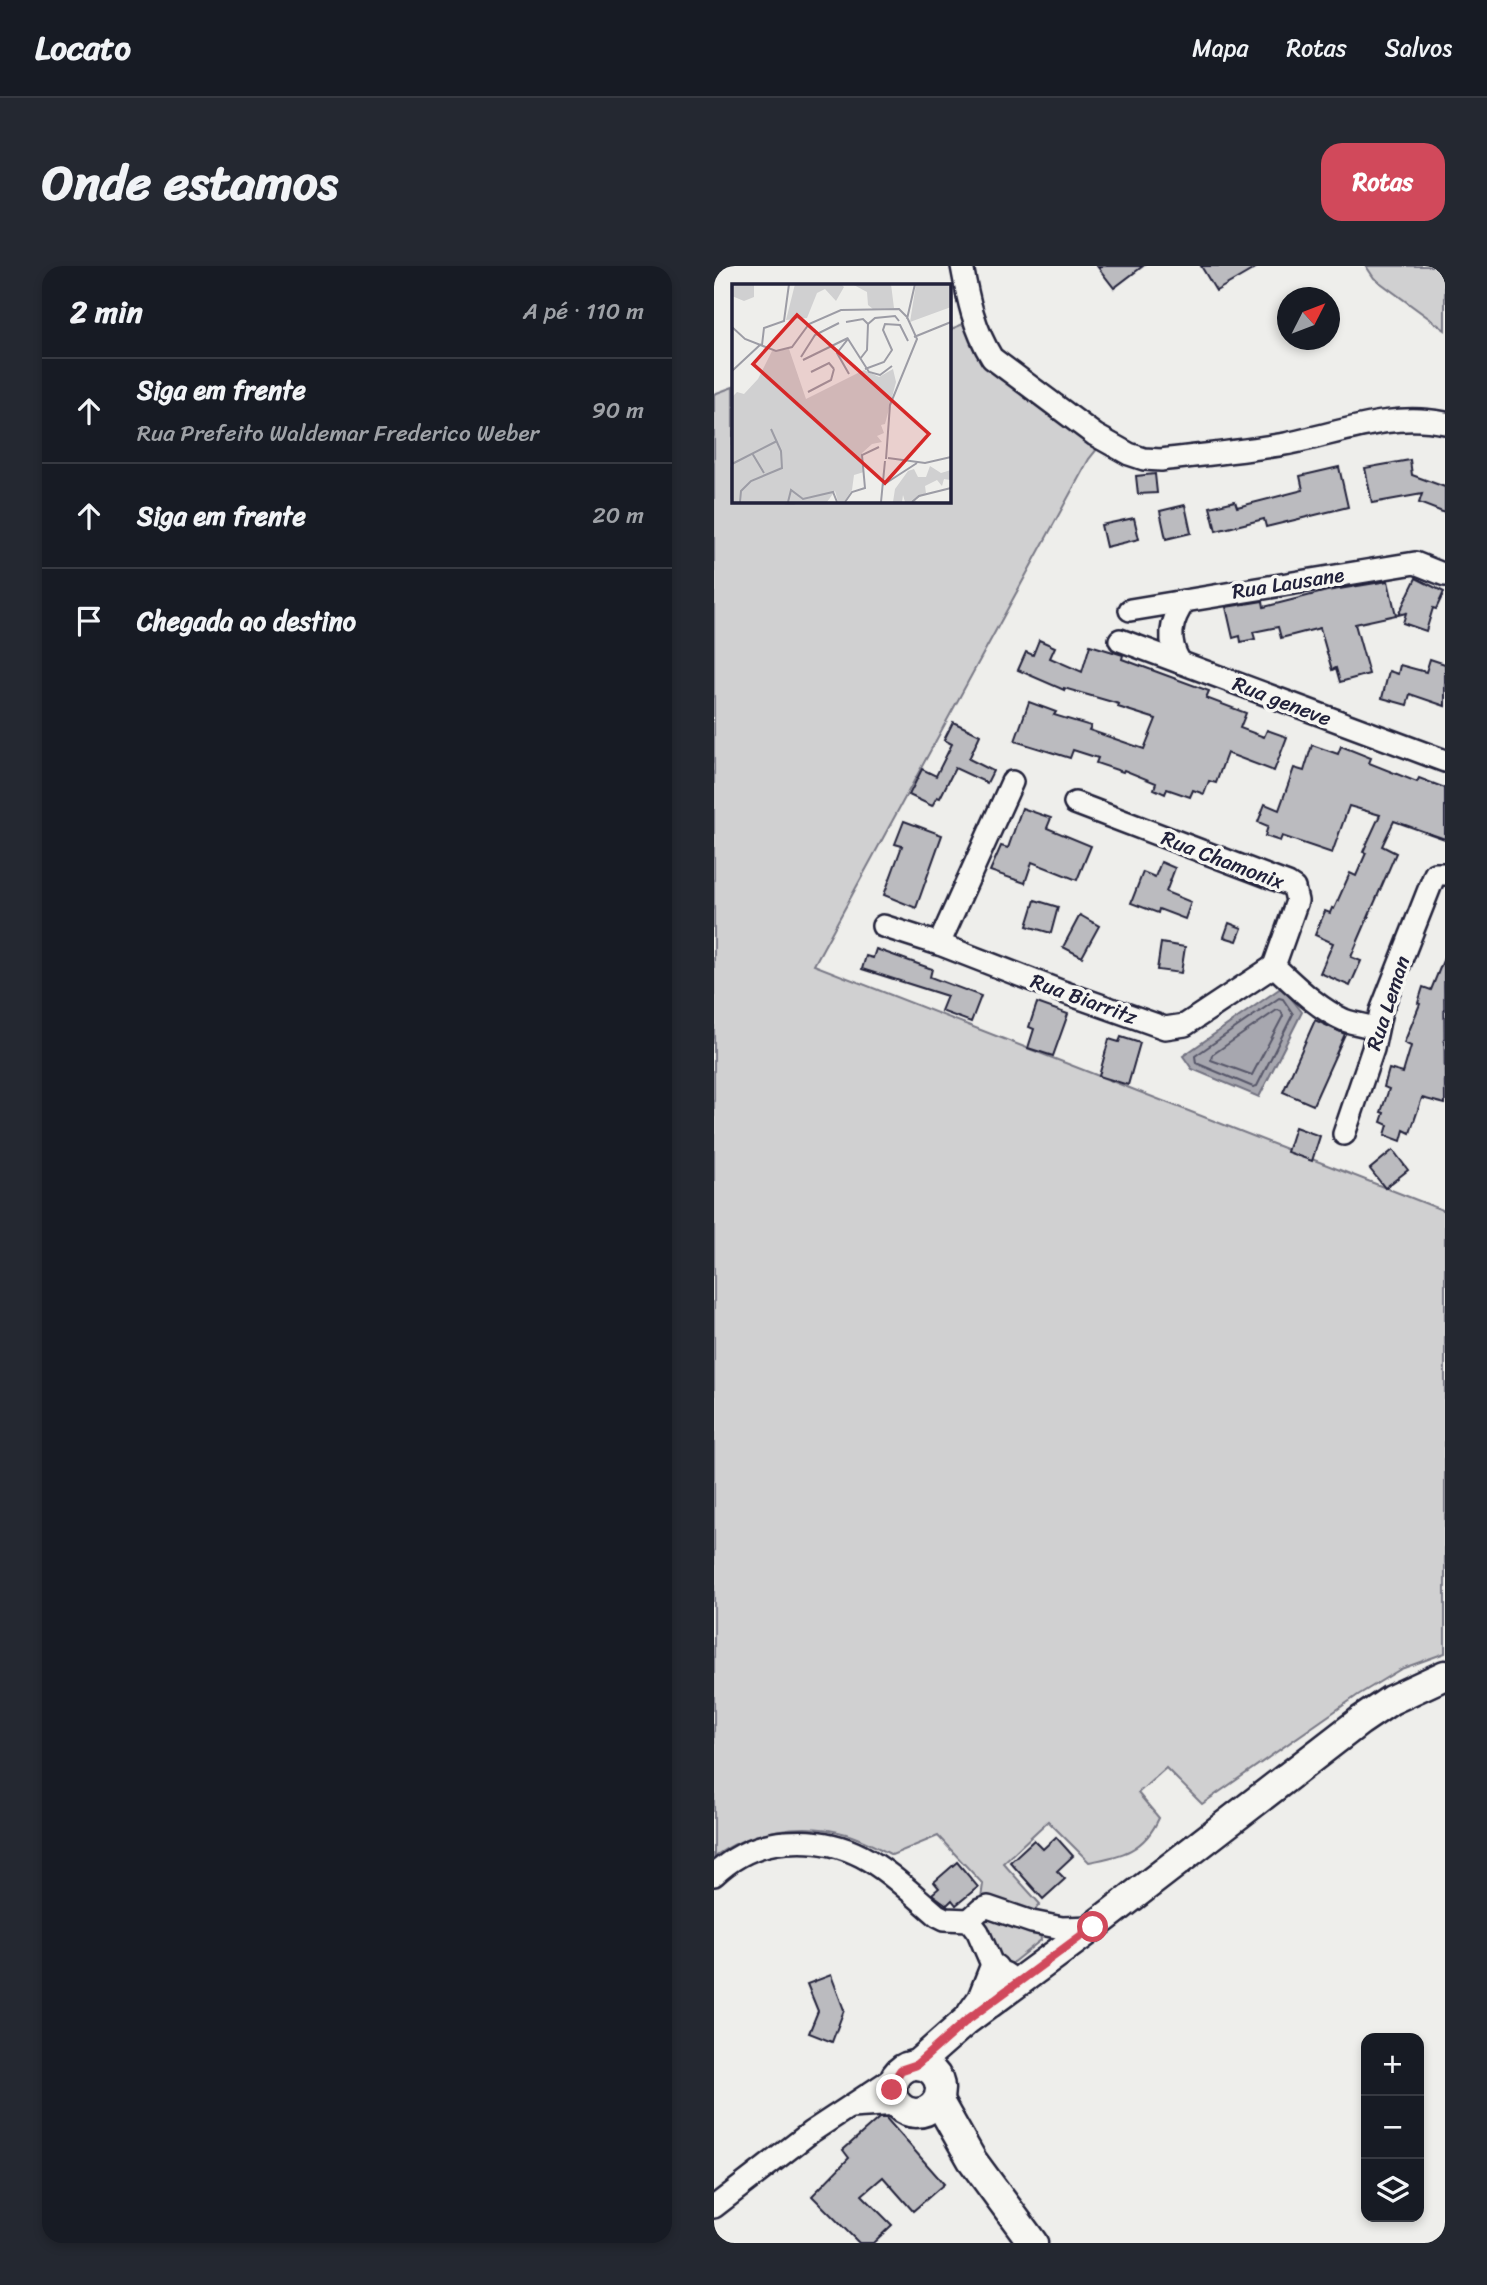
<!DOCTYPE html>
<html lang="pt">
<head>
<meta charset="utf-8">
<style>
	body { margin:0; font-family:Sriracha,sans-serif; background:#242831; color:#f1f3f6 }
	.controls { position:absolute; right:21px; bottom:21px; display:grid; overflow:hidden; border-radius:14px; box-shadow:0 4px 10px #0003 }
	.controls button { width:63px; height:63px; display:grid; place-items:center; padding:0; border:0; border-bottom:2px solid #363941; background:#171b24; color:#f1f3f6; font:35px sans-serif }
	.compass { position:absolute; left:563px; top:21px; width:63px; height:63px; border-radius:50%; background:#171b24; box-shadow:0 4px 10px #0003; rotate:48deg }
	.stop { position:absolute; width:21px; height:21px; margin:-16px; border:5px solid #d1495b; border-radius:50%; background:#fff }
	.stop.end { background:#d1495b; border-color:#fff; box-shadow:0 2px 7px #0008 }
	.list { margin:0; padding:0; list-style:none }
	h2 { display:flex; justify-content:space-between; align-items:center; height:91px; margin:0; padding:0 28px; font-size:30px }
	h2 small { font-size:23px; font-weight:400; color:#9ea1a6 }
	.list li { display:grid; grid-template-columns:46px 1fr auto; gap:21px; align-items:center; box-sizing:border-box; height:105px; padding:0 28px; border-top:2px solid #363941 }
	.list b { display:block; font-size:26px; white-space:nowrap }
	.list p { margin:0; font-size:23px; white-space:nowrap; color:#9ea1a6 }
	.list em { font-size:23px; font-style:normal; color:#9ea1a6 }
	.icon { flex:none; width:38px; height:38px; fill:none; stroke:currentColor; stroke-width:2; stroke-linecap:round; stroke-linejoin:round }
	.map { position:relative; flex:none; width:731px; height:1977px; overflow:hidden; border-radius:21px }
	header { display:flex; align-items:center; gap:42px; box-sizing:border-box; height:98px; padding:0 35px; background:#171b24; border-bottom:2px solid #363941 }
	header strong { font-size:33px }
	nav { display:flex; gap:38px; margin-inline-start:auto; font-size:24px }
	.intro { display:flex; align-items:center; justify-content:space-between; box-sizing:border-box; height:168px; padding:0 42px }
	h1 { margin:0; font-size:49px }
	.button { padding:18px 32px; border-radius:21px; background:#d1495b; color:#fff; font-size:24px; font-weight:700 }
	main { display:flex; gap:42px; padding:0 42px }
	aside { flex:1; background:#171b24; border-radius:21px; box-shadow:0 4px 10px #0003 }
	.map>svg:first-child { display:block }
	.green { fill:#d0d0d1; stroke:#797986; stroke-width:2 }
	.water { fill:#a7a7af; stroke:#727281; stroke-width:2 }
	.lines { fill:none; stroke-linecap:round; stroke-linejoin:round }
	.shore { stroke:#575769; stroke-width:2 }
	.building { fill:#bbbbbf; stroke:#22223b; stroke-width:2 }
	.minor-casing { stroke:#22223b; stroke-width:26 }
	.major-casing { stroke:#22223b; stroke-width:33 }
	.minor { stroke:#f6f6f2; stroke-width:21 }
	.major { stroke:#f6f6f2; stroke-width:28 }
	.route { stroke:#d1495b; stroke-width:9 }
	.labels { text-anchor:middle; stroke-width:7; stroke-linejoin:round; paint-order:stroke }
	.street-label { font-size:21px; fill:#22223b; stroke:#f6f6f2 }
	.inset-road { fill:none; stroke:#9c9ca5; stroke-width:2 }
	.view { fill:#d62828; fill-opacity:0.15; stroke:#d62828; stroke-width:3.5 }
	.inset-edge { fill:none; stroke:#22223b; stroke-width:3.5 }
</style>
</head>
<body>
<header>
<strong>Locato</strong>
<nav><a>Mapa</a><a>Rotas</a><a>Salvos</a></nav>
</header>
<div class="intro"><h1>Onde estamos</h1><a class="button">Rotas</a></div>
<main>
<aside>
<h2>2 min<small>A pé · 110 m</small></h2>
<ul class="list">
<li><svg class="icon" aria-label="ahead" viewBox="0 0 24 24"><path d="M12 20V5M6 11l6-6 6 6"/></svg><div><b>Siga em frente</b><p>Rua Prefeito Waldemar Frederico Weber</p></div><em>90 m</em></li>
<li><svg class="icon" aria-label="ahead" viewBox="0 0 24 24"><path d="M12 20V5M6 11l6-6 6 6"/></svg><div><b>Siga em frente</b></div><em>20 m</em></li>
<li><svg class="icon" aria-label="arrive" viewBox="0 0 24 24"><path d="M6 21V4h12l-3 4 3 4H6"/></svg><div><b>Chegada ao destino</b></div></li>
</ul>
</aside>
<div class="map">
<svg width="731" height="1977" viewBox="0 0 731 1977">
	<rect width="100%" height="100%" fill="#eeeeeb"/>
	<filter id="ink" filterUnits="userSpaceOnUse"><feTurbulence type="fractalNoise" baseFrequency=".0143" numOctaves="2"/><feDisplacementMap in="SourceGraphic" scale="14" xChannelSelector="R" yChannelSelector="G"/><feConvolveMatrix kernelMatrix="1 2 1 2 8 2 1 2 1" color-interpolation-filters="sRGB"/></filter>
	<g filter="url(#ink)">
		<g class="green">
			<path d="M652 0H731V64L660 12Z"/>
			<path d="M249 58 263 85 384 182 375 193 100 699 731 945V1387L687 1403 644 1429 488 1538 452 1502 424 1527 445 1552C430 1585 408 1590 375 1596L334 1555 289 1597 326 1638 319 1646 267 1632 269 1618 224 1570 178 1589C163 1581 148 1573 132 1568 89 1555 36 1564 0 1591V128L19 121V234H234L235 64Z"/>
			<path d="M270 1649 326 1665 327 1674 298 1697C280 1698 273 1666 268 1652Z"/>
		</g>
		<path class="water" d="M568 721 588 746 545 831 478 803 469 790Z"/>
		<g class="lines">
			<g class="shore">
				<path d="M565 732 569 733 579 748 543 820 539 821 482 797 481 790Z"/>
				<path d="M563 744 567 745 569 750 538 809 497 794 498 789Z"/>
			</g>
		</g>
		<g class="building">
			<path d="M383 0H429L400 22Z"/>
			<path d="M487 0H545L502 25Z"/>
			<path d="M696 194 698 209 731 221V247L705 237 708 228 658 237 651 202Z"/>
			<path d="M625 201 634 241 552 261 550 253 502 265 496 241 521 235 523 241 589 224 586 210Z"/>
			<path d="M441 208 443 227 424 228 422 210Z"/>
			<path d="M471 239 477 267 452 273 446 245Z"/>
			<path d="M420 252 425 273 392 281 387 259Z"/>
			<path d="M702 312 730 326 722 343 719 342 712 365 689 357 692 347 684 349Z"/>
			<path d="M674 315 682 349 641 358 655 408 626 416 622 402 618 404 606 362 567 372 564 361 539 366 541 373 527 376 526 370 519 372 512 341 549 335 550 341 613 325Z"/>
			<path d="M325 374 341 381 336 392 368 406 376 379 409 389 408 393 495 425 492 432 532 447 526 462 550 471 553 464 573 471 560 505 513 487 502 517 495 515 490 528 479 524 476 531 453 523 451 528 440 523 442 517 410 504 409 506 382 497 384 492 359 484 356 492 301 475 315 436 342 446 340 449 377 460 375 464 430 483 442 453 404 441 405 438 350 422V424L304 404 312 386 319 389Z"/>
			<path d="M716 393 731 398V440L696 428 693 439 668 432 675 405 684 408 686 399 712 406Z"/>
			<path d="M239 456 266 469 255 493 279 505 273 517 241 502 226 532 223 531 218 540 195 529 208 503 222 510 238 478 230 474Z"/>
			<path d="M598 479 624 488 627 480 657 492 655 497 703 516 705 512 731 522V573L680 555 668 580 682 587 637 691 647 695 636 720 606 707 619 677 601 669 611 645 616 647 618 642 620 643 636 607 642 610 652 587 649 586 666 549 635 540 618 587 568 570 566 575 551 570 554 560 544 556 551 538 565 544 580 502 590 505Z"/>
			<path d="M308 542 337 552 333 562 377 580 363 614 318 596 311 617 276 605 287 580 294 582Z"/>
			<path d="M190 555 228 569 202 642 170 629 188 580 181 578Z"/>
			<path d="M447 596 461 602 452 626 477 636 471 653 445 643 444 647 417 637 429 606 441 611Z"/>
			<path d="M321 634 344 641 337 667 313 660Z"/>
			<path d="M366 649 385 660 368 691 349 681Z"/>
			<path d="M515 657 528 662 523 675 510 671Z"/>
			<path d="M447 677 471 681 467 707 443 704Z"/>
			<path d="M162 683 218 703 216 711 267 730 257 756 227 745 233 730 148 703 152 690 159 692Z"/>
			<path d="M730 692 731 838 708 832 696 867 690 864 687 875 671 869 674 859 667 856 670 847 667 846 675 823 670 821 675 803 689 807 697 780 690 777 706 738 704 737 709 721 717 724Z"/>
			<path d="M323 737 354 748 339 790 314 782 320 763 315 761Z"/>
			<path d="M601 754 631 768 599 839 569 826Z"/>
			<path d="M407 771 426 777 414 819 385 810 395 773 405 776Z"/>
			<path d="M581 861 606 870 598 895 573 886Z"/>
			<path d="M679 884 694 904 671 922 656 903Z"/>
			<path d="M342 1571 359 1590 343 1605 351 1613 329 1633 296 1596 320 1574 329 1583Z"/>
			<path d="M243 1596 264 1621 242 1639 238 1634 233 1639 218 1628 225 1622 220 1616Z"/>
			<path d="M117 1709 130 1744 118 1776 95 1767 104 1745 93 1718Z"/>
			<path d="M165 1852H172L230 1918 199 1945 169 1911 148 1929 178 1959 159 1977H145L98 1930 135 1892 129 1884Z"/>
		</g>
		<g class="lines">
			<defs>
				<g id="minor">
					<path d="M248 0C254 33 260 63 278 92L381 169 415 188 430 193 447 194C488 189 530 185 571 178 624 168 676 145 731 157"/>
					<path d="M416 344 701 297 731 309"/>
					<path d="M406 374 731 495"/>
					<path d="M466 396C453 375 456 355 471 335"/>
					<path d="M361 537 574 618 580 622 583 635 560 700"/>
					<path d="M169 660 225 678 349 726 451 762 471 759 560 700"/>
					<path d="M225 678 298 516"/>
					<path d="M560 700C581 719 603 742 630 754 640 758 652 759 662 762"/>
					<path d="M630 868 659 783 667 745 721 608H731"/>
					<path d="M0 1609C20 1590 45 1578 72 1576 142 1570 174 1607 223 1649L231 1653 255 1654"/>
					<path d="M292 1708 280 1703 264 1666 255 1654 266 1644 274 1641 318 1656 348 1662 379 1661"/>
					<path d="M137 1841 184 1838"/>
					<path d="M0 1941 97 1866 182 1810"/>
				</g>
				<g id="major">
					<path d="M258 1747 268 1733 280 1703"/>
					<path d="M202 1799 253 1754 379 1661 646 1455 677 1434 731 1409"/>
					<circle cx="202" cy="1823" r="24"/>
					<path d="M224 1834 258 1894 319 1977"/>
				</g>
			</defs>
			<use href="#minor" class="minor-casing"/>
			<use href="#major" class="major-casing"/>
			<use href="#minor" class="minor"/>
			<use href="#major" class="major"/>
		</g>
	</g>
	<g class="lines" filter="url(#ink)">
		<path class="route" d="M178 1824 179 1816 187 1804 202 1799 253 1754 379 1661"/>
	</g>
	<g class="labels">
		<g class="street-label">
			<text transform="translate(574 317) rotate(-9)" y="7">Rua Lausane</text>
			<text transform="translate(568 435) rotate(21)" y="7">Rua geneve</text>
			<text transform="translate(509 594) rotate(21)" y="7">Rua Chamonix</text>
			<text transform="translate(370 733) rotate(20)" y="7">Rua Biarritz</text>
			<text transform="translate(674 737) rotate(-72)" y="7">Rua Leman</text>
		</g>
	</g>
	<g transform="translate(18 18)">
		<rect width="219" height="219" fill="#eeeeeb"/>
		<path d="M0 0H22V13L12 17 0 12ZM63 0H109L112 3 104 17 93 5 85 9 75 34 54 36ZM120 0H159L162 24 141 25 136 21 135 8ZM184 0H219V23L178 38ZM57 65 74 115 132 86 147 93 161 85 164 98 153 140 149 141 152 149 145 152 150 158 140 160 130 169 132 188 122 191 120 206 112 218H106L103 207 95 218H0V113L5 108 12 110 26 95 40 67ZM198 182 209 189 219 186V196L212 195 210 202 205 196 193 202 194 209 183 216 185 218H173L171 211 170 218H161L163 205 176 187 182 185 186 193H194Z" fill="#d0d0d1"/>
		<path class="inset-road" d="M175 35 183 0M114 38 131 35 136 40M136 40 143 34 163 32 167 37M0 43 13 55 44 67 60 63 77 40 109 26 167 25 175 33M182 53 219 38M30 61 32 44 52 37 57 0M69 73 83 51 107 39M128 75 135 66 136 40M71 76 116 54M133 85 152 78 160 66 151 46 153 40 168 41 176 57M0 87 29 60M79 88 97 79 102 85M117 90 105 69 116 55 137 88 148 91 160 82M76 108 99 96 102 85M20 169 32 189M156 174 193 179 219 173M154 175 158 121 185 55 175 33M0 180 45 157M151 201 185 179M8 218 9 207 19 197 50 184 49 167 39 145M56 218 59 206 71 215 101 208 105 218M113 218 120 208 133 204 130 171 147 163M149 218 153 177M180 218 187 212 219 204"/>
		<path class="view" d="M65 31 197 150 153 199 21 80Z"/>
		<rect width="219" height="219" class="inset-edge"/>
	</g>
</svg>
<div class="controls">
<button>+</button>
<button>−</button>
<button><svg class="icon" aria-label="layers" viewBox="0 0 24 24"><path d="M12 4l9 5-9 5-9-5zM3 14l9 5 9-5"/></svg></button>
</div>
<svg class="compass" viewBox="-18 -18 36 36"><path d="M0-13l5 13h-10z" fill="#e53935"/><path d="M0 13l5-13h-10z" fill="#9ea1a6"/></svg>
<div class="stop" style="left:379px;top:1661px"></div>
<div class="stop end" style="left:178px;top:1824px"></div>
</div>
</main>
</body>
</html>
